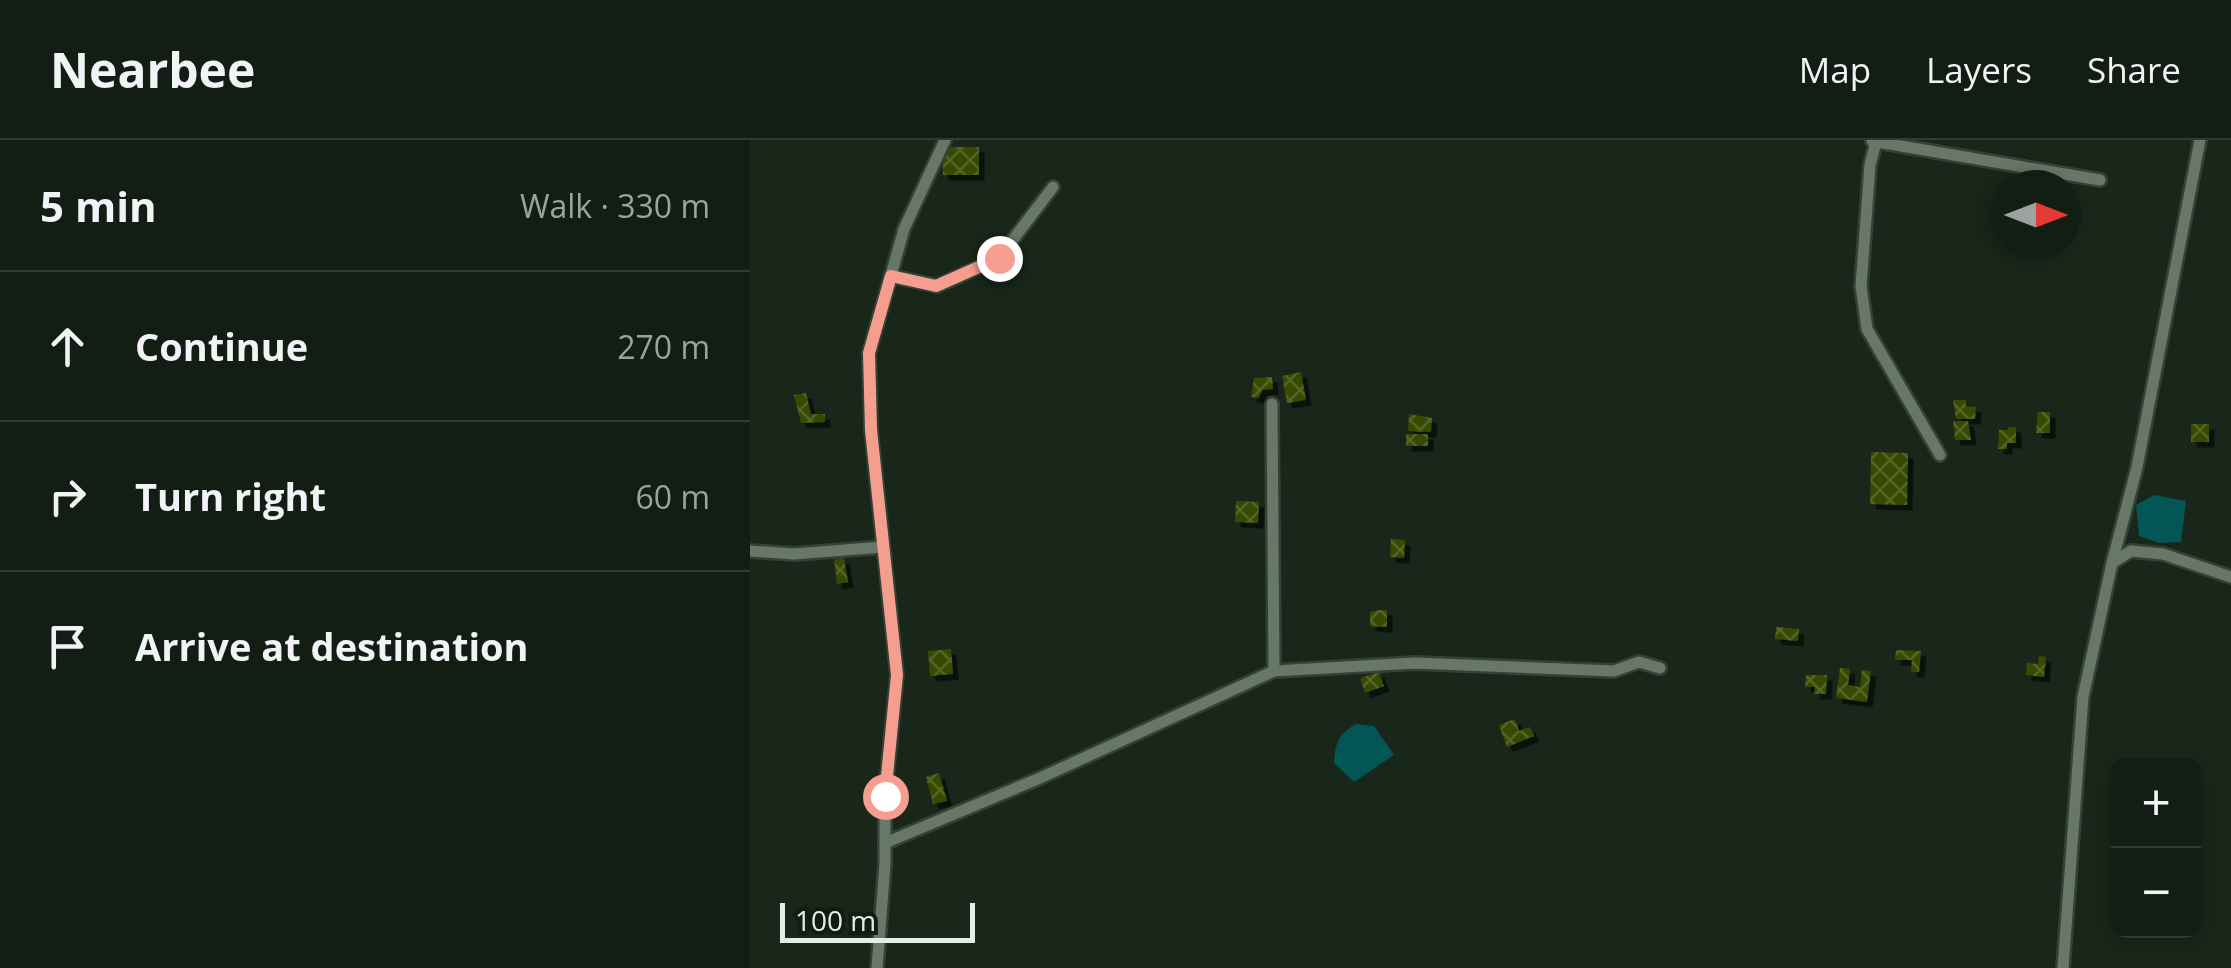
<!DOCTYPE html>
<html lang="en">
<head>
<meta charset="utf-8">
<style>
	body { margin:0; font-family:"Open Sans",sans-serif; background:#1b261d; color:#f1f3f6 }
	.controls { position:absolute; right:30px; bottom:30px; display:grid; overflow:hidden; border-radius:15px; box-shadow:0 5px 15px #0003 }
	.controls button { width:90px; height:90px; display:grid; place-items:center; padding:0; border:0; border-bottom:2px solid #313b34; background:#121d14; color:#f1f3f6; font:50px sans-serif }
	.compass { position:absolute; left:1241px; top:30px; width:90px; height:90px; border-radius:50%; background:#121d14; box-shadow:0 5px 15px #0003; rotate:90deg }
	.scale { position:absolute; left:30px; bottom:25px; width:195px; box-sizing:border-box; padding-left:10px; border:5px solid #e3ede4; border-top:0; font-size:28px; line-height:35px; white-space:nowrap; color:#e3ede4; -webkit-text-stroke:8px #0f1e11; paint-order:stroke }
	.stop { position:absolute; width:30px; height:30px; margin:-22px; border:8px solid #f59d8e; border-radius:50%; background:#fff }
	.stop.end { background:#f59d8e; border-color:#fff; box-shadow:0 2px 10px #0008 }
	.list { margin:0; padding:0; list-style:none }
	h2 { display:flex; justify-content:space-between; align-items:center; height:130px; margin:0; padding:0 40px; font-size:42px }
	h2 small { font-size:32px; font-weight:400; color:#9ca2a0 }
	.list li { display:grid; grid-template-columns:65px 1fr auto; gap:30px; align-items:center; box-sizing:border-box; height:150px; padding:0 40px; border-top:2px solid #313b34 }
	.list b { display:block; font-size:38px; white-space:nowrap }
	.list em { font-size:32px; font-style:normal; color:#9ca2a0 }
	.icon { flex:none; width:55px; height:55px; fill:none; stroke:currentColor; stroke-width:2; stroke-linecap:round; stroke-linejoin:round }
	.map { position:relative; flex:none; width:1481px; height:828px; overflow:hidden }
	header { display:flex; align-items:center; gap:60px; box-sizing:border-box; height:140px; padding:0 50px; background:#121d14; border-bottom:2px solid #313b34 }
	header strong { font-size:48px }
	nav { display:flex; gap:55px; margin-inline-start:auto; font-size:35px }
	main { display:flex }
	aside { flex:1; background:#121d14 }
	.map>svg:first-child { display:block }
	.water { fill:#025656 }
	.building { fill:url(#building-cross-hatch); filter:url(#shadow) }
	.lines { fill:none; stroke-linecap:round; stroke-linejoin:round }
	.minor-casing { stroke:#354136; stroke-width:16 }
	.minor { stroke:#677868; stroke-width:11 }
	.route { stroke:#f59d8e; stroke-width:12 }
</style>
</head>
<body>
<header>
<strong>Nearbee</strong>
<nav><a>Map</a><a>Layers</a><a>Share</a></nav>
</header>
<main>
<aside>
<h2>5 min<small>Walk · 330 m</small></h2>
<ul class="list">
<li><svg class="icon" aria-label="ahead" viewBox="0 0 24 24"><path d="M12 20V5M6 11l6-6 6 6"/></svg><div><b>Continue</b></div><em>270 m</em></li>
<li><svg class="icon" aria-label="right" viewBox="0 0 24 24"><path d="M7 20v-9h11M14 6l5 5-5 5"/></svg><div><b>Turn right</b></div><em>60 m</em></li>
<li><svg class="icon" aria-label="arrive" viewBox="0 0 24 24"><path d="M6 21V4h12l-3 4 3 4H6"/></svg><div><b>Arrive at destination</b></div></li>
</ul>
</aside>
<div class="map">
<svg width="1481" height="828" viewBox="0 0 1481 828">
	<defs>
		<pattern id="building-cross-hatch" width="8" height="8" patternUnits="userSpaceOnUse" patternTransform="scale(2.5)"><rect width="8" height="8" fill="#384a02"/><path d="M0 0l8 8M0 8l8-8" fill="none" stroke="#556427"/></pattern>
		<filter id="shadow"><feDropShadow dx="5.5" dy="5.5" stdDeviation="0" flood-color="#0009"/></filter>
	</defs>
	<rect width="100%" height="100%" fill="#18271a"/>
	<g class="water">
		<path d="M1404 355 1436 361 1431 402 1409 403 1389 396 1386 365Z"/>
		<path d="M606 584 624 586 644 615 604 642 584 623C585 604 588 594 606 584Z"/>
	</g>
	<g class="building">
		<path d="M192 7H229V35H193Z"/>
		<path d="M551 232 556 260 537 263 532 236Z"/>
		<path d="M522 237 523 249 512 250 509 258 501 257 504 238Z"/>
		<path d="M56 253 61 274H75V282L51 283 44 255Z"/>
		<path d="M1203 260H1216V266L1226 267 1225 279H1206Z"/>
		<path d="M1288 272H1300V293H1286Z"/>
		<path d="M659 274 682 278 681 292 658 291Z"/>
		<path d="M1203 281H1218L1221 300H1205Z"/>
		<rect x="1441" y="284" width="18" height="18"/>
		<path d="M1258 287H1266V303H1257V309H1248L1249 290H1258Z"/>
		<rect x="656" y="294" width="22" height="12"/>
		<path d="M1121 312 1158 313 1157 365 1120 364Z"/>
		<path d="M486 361 509 362 508 383 485 382Z"/>
		<path d="M641 399 655 400 654 418 640 417Z"/>
		<path d="M94 418 98 442 87 444 84 419Z"/>
		<path d="M629 470H637V487L620 486V472Z"/>
		<path d="M1026 487 1049 489 1048 501 1025 499Z"/>
		<path d="M201 509 203 534 180 536 178 511Z"/>
		<path d="M1146 510 1171 511 1169 532H1161L1162 520H1145Z"/>
		<path d="M1289 516 1296 517 1294 537 1276 535 1277 523 1288 524Z"/>
		<path d="M1090 528 1100 529 1098 545 1110 547 1112 530 1121 531 1117 562 1086 558Z"/>
		<path d="M629 532 634 546 615 553 610 538Z"/>
		<path d="M1056 535H1077L1076 554H1064L1065 547H1055Z"/>
		<path d="M765 579 769 591 780 587 784 596 757 607 749 585Z"/>
		<path d="M189 633 197 661 183 664 176 637Z"/>
	</g>
	<g class="lines">
		<defs>
			<g id="minor">
				<path d="M1122 1 1350 40"/>
				<path d="M1126 2 1120 25 1111 146 1117 189 1190 315"/>
				<path d="M141 136 187 146 249 118 303 47"/>
				<path d="M0 411 44 414 133 407"/>
				<path d="M1362 423 1387 327 1450 0"/>
				<path d="M524 531 665 523 864 531 889 522 910 528"/>
				<path d="M135 703 290 638 524 531 522 264"/>
				<path d="M127 828 135 724V656L147 535 121 290 119 213 154 89 195 0"/>
				<path d="M1313 828 1333 557 1362 423 1381 411 1413 414 1481 437"/>
			</g>
		</defs>
		<use href="#minor" class="minor-casing"/>
		<use href="#minor" class="minor"/>
	</g>
	<g class="lines">
		<path class="route" d="M135 656 147 535 121 290 119 213 141 136 186 146 249 118"/>
	</g>
</svg>
<div class="controls">
<button>+</button>
<button>−</button>
</div>
<svg class="compass" viewBox="-18 -18 36 36"><path d="M0-13l5 13h-10z" fill="#e53935"/><path d="M0 13l5-13h-10z" fill="#9ca2a0"/></svg>
<div class="scale">100 m</div>
<div class="stop" style="left:135px;top:656px"></div>
<div class="stop end" style="left:249px;top:118px"></div>
</div>
</main>
</body>
</html>
